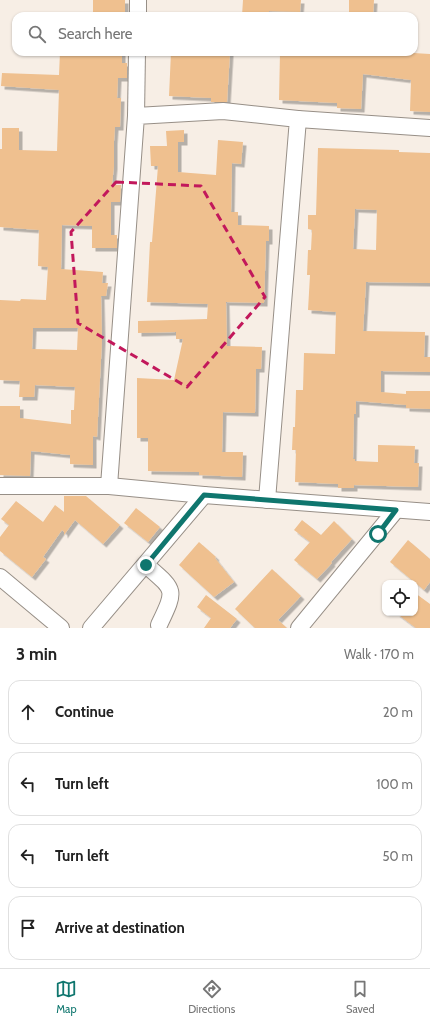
<!DOCTYPE html>
<html lang="en">
<head>
<meta charset="utf-8">
<style>
	body { margin:0; font-family:Cabin,sans-serif; background:#f2f2f2; color:#222 }
	.controls { position:absolute; right:12px; bottom:12px; display:grid; overflow:hidden; border-radius:8px; box-shadow:0 1px 3px #0004 }
	.controls button { width:36px; height:36px; display:grid; place-items:center; padding:0; border:0; border-bottom:1px solid #e0e0e0; background:#fff; color:#222; font:20px sans-serif }
	.stop { position:absolute; width:12px; height:12px; margin:-9px; border:3px solid #0f766e; border-radius:50%; background:#fff }
	.stop.end { background:#0f766e; border-color:#fff; box-shadow:0 1px 4px #0008 }
	.list { margin:0; padding:0; list-style:none }
	h2 { display:flex; justify-content:space-between; align-items:center; height:52px; margin:0; padding:0 16px; font-size:17px }
	h2 small { font-size:13px; font-weight:400; color:#767676 }
	.list li { display:grid; grid-template-columns:26px 1fr auto; gap:12px; align-items:center; box-sizing:border-box; height:64px; margin:0 8px 8px; padding:0 8px; border:1px solid #e0e0e0; border-radius:12px }
	.list b { display:block; font-size:15px; white-space:nowrap }
	.list em { font-size:13px; font-style:normal; color:#767676 }
	.icon { flex:none; width:22px; height:22px; fill:none; stroke:currentColor; stroke-width:2; stroke-linecap:round; stroke-linejoin:round }
	.map { position:relative; flex:none; width:430px; height:628px; overflow:hidden }
	.search { position:absolute; background:#fff; box-shadow:0 1px 3px #0004; left:12px; right:12px; top:12px; height:44px; display:flex; align-items:center; gap:10px; box-sizing:border-box; padding:0 14px; border-radius:12px; color:#767676; font-size:15px }
	.sheet { height:340px; background:#fff }
	nav { display:flex; justify-content:space-around; align-items:center; box-sizing:border-box; height:56px; border-top:1px solid #e0e0e0; background:#fff; font-size:11px; color:#767676 }
	nav a { display:grid; justify-items:center; gap:2px }
	nav .on { color:#0f766e }
	.map>svg:first-child { display:block }
	.building { fill:#efc08f; fill-rule:evenodd; filter:url(#shadow) }
	.lines { fill:none; stroke-linecap:round; stroke-linejoin:round }
	.minor-casing { stroke:#978f87; stroke-width:18 }
	.minor { stroke:#fff; stroke-width:16 }
	.route { stroke:#0f766e; stroke-width:5 }
	.marked { fill:none; stroke:#c2185b; stroke-width:3; stroke-dasharray:8 5; stroke-linejoin:round }
</style>
</head>
<body>
<div class="map">
<svg width="430" height="628" viewBox="0 0 430 628">
	<defs>
		<filter id="shadow"><feDropShadow dx="3.5" dy="3.5" stdDeviation="0" flood-color="#0004"/></filter>
	</defs>
	<rect width="100%" height="100%" fill="#f7eee5"/>
	<g class="building">
		<rect x="93" y="0" width="32" height="16"/>
		<path d="M243 0H301L300 12 269 11V16H242Z"/>
		<path d="M349 0H374L373 16H349Z"/>
		<path d="M60 52H122V63H127V78H118L117 98H121L120 127H115L114 141V166L112 185H121L120 202H111V235H117V248H92V226L62 225 61 269 103 272 102 283H108L106 296H101L102 340 97 437 93 436V465L70 464V455L31 451 30 476 0 475V406H20V418L71 424V410H74L75 387 35 385 34 397H19L20 381 0 380V300L20 301 21 299 46 300 48 267 38 266 39 230 0 227V149H2V128H19V150L57 151 59 90 1 86 2 73 59 75ZM33 328H78L77 350 32 349Z"/>
		<path d="M171 52H230L227 102H211V98L169 96Z"/>
		<path d="M280 52H397L430 54V112L410 111 411 80 363 74 361 109 337 108V103L279 100Z"/>
		<path d="M184 130V142H178V172L216 175 218 140 243 142 241 164 232 163 231 212H238V225L269 226V241H266L264 303 226 302 227 346 262 347 261 369H256L255 413 223 412 222 452H243L242 477 199 475V472L148 471V438H137V378L174 380 183 339H176V332L138 333V321L207 319 208 304 147 302 150 242H152L158 166H151L150 146H167L166 131Z"/>
		<path d="M318 148 399 150V152L430 153V283L366 282 363 331 425 332 424 357H430V372L381 371V392L406 394V391H430V409L406 408V405L356 401V414H354L353 459H355V461L378 462V445L415 446 414 463H419L418 487 354 485V488H338V484L295 482 296 450H292L293 427H295L296 390H303L304 353 335 354 336 312 308 310 310 275H307L308 250H311L312 230 308 229V215H316ZM355 209 377 210 376 250 353 249Z"/>
		<path d="M64 496H86L120 525 103 544 75 520 64 535V532L62 530 43 557 46 559 32 577 0 551V537L9 525 1 519 16 501 43 522 55 505 64 512Z"/>
		<path d="M136 508 160 527 148 542 124 523Z"/>
		<path d="M302 520 321 535 334 521 352 539 331 562 332 563 317 579 294 560 310 542 294 530Z"/>
		<path d="M408 540 430 559V582L424 590 390 562Z"/>
		<path d="M199 542 216 557 215 558 234 582 214 597 179 565Z"/>
		<path d="M272 569 301 596 278 620 287 628H255L235 609Z"/>
		<path d="M415 593 430 604V628H416L396 613H415Z"/>
		<path d="M206 595 237 619 230 628H204L211 618 197 607Z"/>
	</g>
	<g class="lines">
		<defs>
			<g id="minor">
				<path d="M138 16V0"/>
				<path d="M136 116 137 52"/>
				<path d="M298 119 430 128"/>
				<path d="M0 486H109L204 495 430 512"/>
				<path d="M109 486 136 116 223 111 298 119 267 500"/>
				<path d="M146 565C176 591 176 589 159 625"/>
				<path d="M0 577 61 628"/>
				<path d="M91 628 204 495"/>
				<path d="M299 628 396 510"/>
			</g>
		</defs>
		<use href="#minor" class="minor-casing"/>
		<use href="#minor" class="minor"/>
	</g>
	<g class="lines">
		<path class="route" d="M146 565 204 495 396 510 378 534"/>
	</g>
	<path class="marked" d="M116 182 201 186 265 297 187 387 78 323 71 232Z"/>
</svg>
<div class="controls">
<button><svg class="icon" aria-label="locate" viewBox="0 0 24 24"><circle cx="12" cy="12" r="6"/><path d="M12 2v4M12 18v4M2 12h4M18 12h4"/></svg></button>
</div>
<div class="stop" style="left:378px;top:534px"></div>
<div class="stop end" style="left:146px;top:565px"></div>
<div class="search"><svg class="icon" aria-label="search" viewBox="0 0 24 24"><circle cx="10" cy="10" r="6"/><path d="M15 15l6 6"/></svg>Search here</div>
</div>
<section class="sheet">
<h2>3 min<small>Walk · 170 m</small></h2>
<ul class="list">
<li><svg class="icon" aria-label="ahead" viewBox="0 0 24 24"><path d="M12 20V5M6 11l6-6 6 6"/></svg><div><b>Continue</b></div><em>20 m</em></li>
<li><svg class="icon" aria-label="left" viewBox="0 0 24 24"><path d="M17 20v-9H6M10 6l-5 5 5 5"/></svg><div><b>Turn left</b></div><em>100 m</em></li>
<li><svg class="icon" aria-label="left" viewBox="0 0 24 24"><path d="M17 20v-9H6M10 6l-5 5 5 5"/></svg><div><b>Turn left</b></div><em>50 m</em></li>
<li><svg class="icon" aria-label="arrive" viewBox="0 0 24 24"><path d="M6 21V4h12l-3 4 3 4H6"/></svg><div><b>Arrive at destination</b></div></li>
</ul>
</section>
<nav>
<a class="on"><svg class="icon" aria-label="map" viewBox="0 0 24 24"><path d="M3 6l6-2 6 2 6-2v14l-6 2-6-2-6 2zM9 4v14M15 6v14"/></svg>Map</a>
<a><svg class="icon" aria-label="directions" viewBox="0 0 24 24"><path d="M12 3l9 9-9 9-9-9zM9 14v-3h6M13 9l2 2-2 2"/></svg>Directions</a>
<a><svg class="icon" aria-label="saved" viewBox="0 0 24 24"><path d="M7 4h10v16l-5-4-5 4z"/></svg>Saved</a>
</nav>
</body>
</html>
